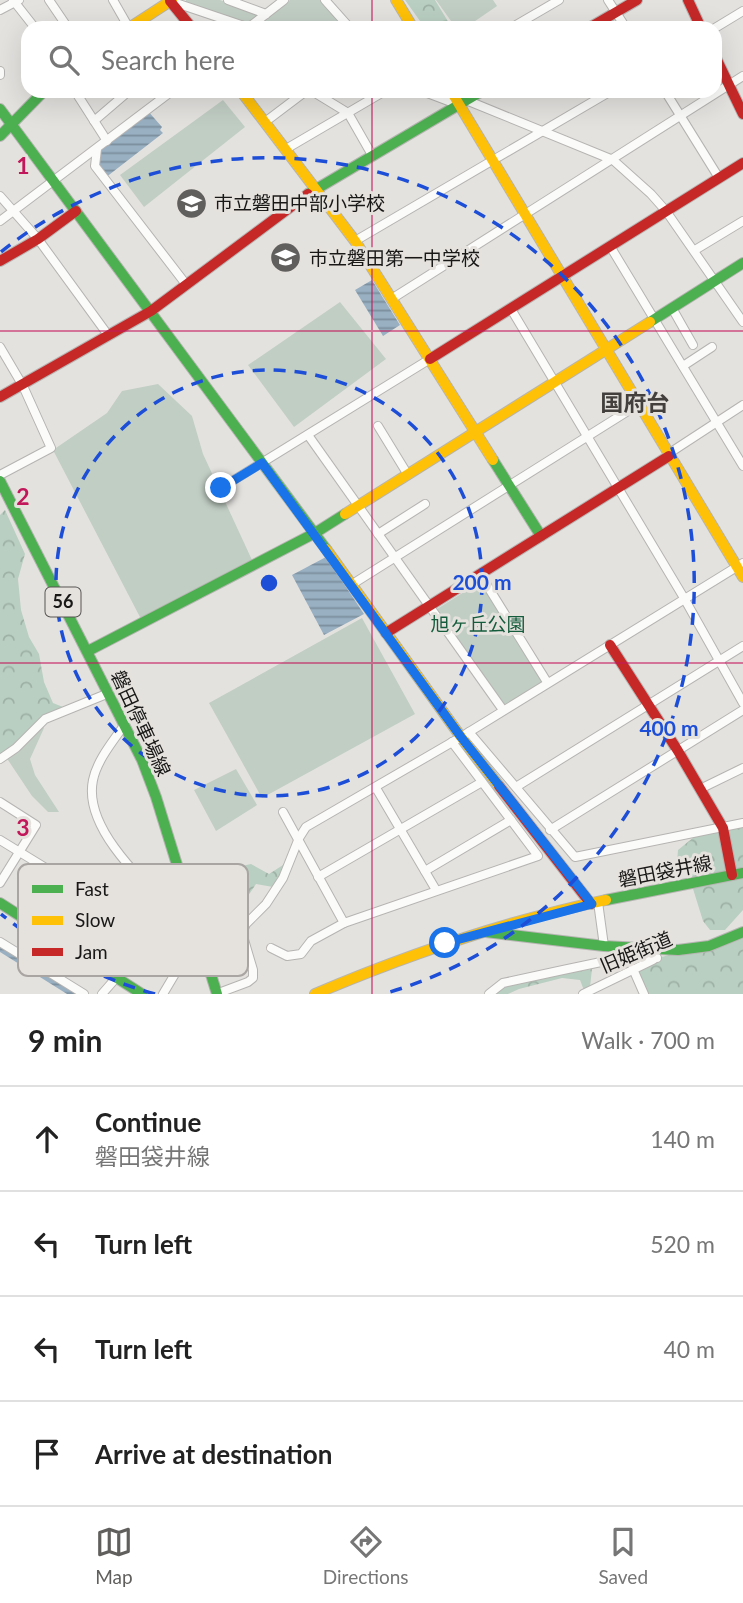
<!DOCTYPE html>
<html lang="en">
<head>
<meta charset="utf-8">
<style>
	body { margin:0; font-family:Lato,"Noto Sans JP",sans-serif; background:#f2f2f2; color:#222 }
	.stop { position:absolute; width:21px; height:21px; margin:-16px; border:5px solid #1a73e8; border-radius:50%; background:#fff }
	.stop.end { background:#1a73e8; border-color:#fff; box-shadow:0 2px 7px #0008 }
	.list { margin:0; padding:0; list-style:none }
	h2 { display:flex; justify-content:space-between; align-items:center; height:91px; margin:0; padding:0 28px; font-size:30px }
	h2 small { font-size:23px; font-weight:400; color:#767676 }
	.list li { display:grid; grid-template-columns:46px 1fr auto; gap:21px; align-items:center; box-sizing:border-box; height:105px; padding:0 28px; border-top:2px solid #e0e0e0 }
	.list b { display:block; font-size:26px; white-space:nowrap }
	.list p { margin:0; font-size:23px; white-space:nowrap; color:#767676 }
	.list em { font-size:23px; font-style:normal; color:#767676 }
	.icon { flex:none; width:38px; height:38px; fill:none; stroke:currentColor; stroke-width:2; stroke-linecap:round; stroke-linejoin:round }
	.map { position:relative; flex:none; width:743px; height:994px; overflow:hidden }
	.search { position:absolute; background:#fff; box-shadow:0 7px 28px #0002; left:21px; right:21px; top:21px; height:77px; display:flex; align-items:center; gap:18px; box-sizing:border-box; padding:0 24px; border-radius:21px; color:#767676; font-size:26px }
	.sheet { height:511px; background:#fff }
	nav { display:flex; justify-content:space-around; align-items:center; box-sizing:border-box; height:98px; border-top:2px solid #e0e0e0; background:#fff; font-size:19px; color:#767676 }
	nav a { display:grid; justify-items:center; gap:4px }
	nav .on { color:#605f5d }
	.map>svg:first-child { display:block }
	.green { fill:#c1cec4 }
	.forest { fill:url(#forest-crowns) }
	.water { fill:url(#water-rules) }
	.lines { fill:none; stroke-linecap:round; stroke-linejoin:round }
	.street-casing { stroke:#b6b4b2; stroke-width:10 }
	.fast-casing { stroke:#b6b4b2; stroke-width:12 }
	.slow-casing { stroke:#b6b4b2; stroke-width:12 }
	.jam-casing { stroke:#b6b4b2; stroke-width:12 }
	.street { stroke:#fbfbfa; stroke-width:8 }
	.fast { stroke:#4caf50; stroke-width:10 }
	.slow { stroke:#ffc107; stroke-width:10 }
	.jam { stroke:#c62828; stroke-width:10 }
	.route { stroke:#1a73e8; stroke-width:9 }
	.grid { fill:none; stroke:#c2185b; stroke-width:2; stroke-opacity:0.55 }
	.ring { fill:none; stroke:#1d4ed8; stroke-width:3.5; stroke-dasharray:12 9 }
	.labels { text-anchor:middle; stroke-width:6; stroke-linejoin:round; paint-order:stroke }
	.shield { fill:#e5e2de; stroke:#565553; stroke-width:2 }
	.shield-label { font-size:18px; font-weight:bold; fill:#191817 }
	.poi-label { font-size:19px; fill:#191817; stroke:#e5e2de; text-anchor:start }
	.park-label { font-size:19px; fill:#155c3d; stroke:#e5e2de }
	.street-label { font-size:19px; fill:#191817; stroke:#e5e2de }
	.quarter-label { font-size:23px; font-weight:bold; fill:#423f3c; stroke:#e5e2de }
	.key { fill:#e5e2de; stroke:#a8a5a2; stroke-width:2 }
	.key-label { font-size:19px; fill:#191817 }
	.grid-label { font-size:23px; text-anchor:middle; font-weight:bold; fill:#c2185b; stroke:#e5e2de; stroke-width:6; stroke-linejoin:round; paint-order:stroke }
	.centre { fill:#1d4ed8; stroke:#e5e2de; stroke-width:3.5 }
	.ring-label { font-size:21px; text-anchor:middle; font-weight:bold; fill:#1d4ed8; stroke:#e5e2de; stroke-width:6; stroke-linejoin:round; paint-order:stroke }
</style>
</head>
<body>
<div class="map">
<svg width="743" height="994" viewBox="0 0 743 994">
	<defs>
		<pattern id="forest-crowns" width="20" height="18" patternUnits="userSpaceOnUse" patternTransform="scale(1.75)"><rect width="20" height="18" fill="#b9cfc1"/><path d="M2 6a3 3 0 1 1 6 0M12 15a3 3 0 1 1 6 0" fill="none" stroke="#9eb1a5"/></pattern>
		<pattern id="water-rules" width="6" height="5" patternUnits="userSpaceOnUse" patternTransform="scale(1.75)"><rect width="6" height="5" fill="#98b0c2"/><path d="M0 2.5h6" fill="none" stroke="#7b8e9d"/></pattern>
	</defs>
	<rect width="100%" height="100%" fill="#e4e2df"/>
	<g class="green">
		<path d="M186 0H220L259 15 248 25 186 4Z"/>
		<path d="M290 0H322L348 28H262L261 23Z"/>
		<path d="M436 0H493L497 6 465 28H456Z"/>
		<path d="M223 100 245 127 144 207 120 175Z"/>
		<path d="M340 302 386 359 294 427 248 365Z"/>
		<path d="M158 384 192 416 203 454 252 560 141 619 53 450 107 413 122 391Z"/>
		<path d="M480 582 482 583 542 680V683L506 705 502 703 437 609Z"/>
		<path d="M362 618 415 714 262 798 209 703Z"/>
		<path d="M41 723 44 728 30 759 35 775 59 812H48L32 796 6 757Z"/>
		<path d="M236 769 257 805 216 831 194 790Z"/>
	</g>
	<g class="forest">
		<path d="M405 0H435L452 28H425Z"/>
		<path d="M5 510 25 554 18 579 21 610 29 637 39 654 44 682 53 703 68 709 46 720 0 761V515Z"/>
		<path d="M733 828H743V910L725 930H710L703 921 689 876 677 863 678 850 694 837Z"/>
		<path d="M251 864 269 874 283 865V875L273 887 256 884 244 902 237 895 220 890 216 876 223 870Z"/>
		<path d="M743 937V994H649L640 984V971L657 958 695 949 719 948Z"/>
		<path d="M592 969 590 987 585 993 580 980 562 978 519 989 508 994H490L514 981Z"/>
	</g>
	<g class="water">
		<path d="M147 110 162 127 160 130 163 133 105 178 97 167V152Z"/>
		<path d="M372 280 400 325 383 336 355 290Z"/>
		<path d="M326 557 364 614 324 635 292 575Z"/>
		<path d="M0 943 80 994H67L0 952Z"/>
	</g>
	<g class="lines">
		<defs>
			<g id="street">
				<path d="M13 0 35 28"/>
				<path d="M49 0 68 28"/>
				<path d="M113 0 129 28"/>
				<path d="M228 0 266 14"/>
				<path d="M325 0 350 28"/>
				<path d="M608 0 626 28"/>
				<path d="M170 1 250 28"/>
				<path d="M0 10 19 0"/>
				<path d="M248 28 284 0"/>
				<path d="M399 28 409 22"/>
				<path d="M511 28 559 0"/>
				<path d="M715 28 743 11"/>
				<path d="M0 71V75"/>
				<path d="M75 91 107 141"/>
				<path d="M312 91 348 113 372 155"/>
				<path d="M422 91 459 105"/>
				<path d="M665 91 719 178"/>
				<path d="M466 100 613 160 651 194 666 211 743 322"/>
				<path d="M94 121 129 91"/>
				<path d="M265 122 306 91"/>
				<path d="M97 149 95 166 185 283"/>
				<path d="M286 149 385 91"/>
				<path d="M0 196 38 239 108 335"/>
				<path d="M0 221 172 91"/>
				<path d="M355 241 611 91"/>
				<path d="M610 246 743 466"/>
				<path d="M695 250 743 221"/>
				<path d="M393 298 743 76"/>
				<path d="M672 308 693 345"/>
				<path d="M511 309 684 598 743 703"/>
				<path d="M0 347 23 386 51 448 0 475"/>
				<path d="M683 366 712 347"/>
				<path d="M378 426 408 475"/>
				<path d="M308 435 503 710"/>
				<path d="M668 454 743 405"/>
				<path d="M221 488 430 359"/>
				<path d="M378 534 425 504"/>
				<path d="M480 574 547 682"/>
				<path d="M351 585 639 404"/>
				<path d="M125 724C114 740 97 760 93 780 81 837 167 901 201 940L185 957 163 994"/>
				<path d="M469 732 575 857 743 823"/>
				<path d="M0 759 16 748 45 719 109 693"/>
				<path d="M516 787 743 646"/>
				<path d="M376 788 436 890"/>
				<path d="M700 789 743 768"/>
				<path d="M0 802 36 825 0 883"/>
				<path d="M283 812 344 923 538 856 452 742"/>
				<path d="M550 830 743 710"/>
				<path d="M0 840 137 924 185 957"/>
				<path d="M425 871 511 820"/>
				<path d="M318 877 482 782"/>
				<path d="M598 902 604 946"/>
				<path d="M0 942 84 994"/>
				<path d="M271 948 287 956 301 954 311 941 344 923"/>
				<path d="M74 951 105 904"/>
				<path d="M633 969 644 994"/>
				<path d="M102 994 116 978"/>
				<path d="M216 994 248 982 253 978V970L242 933 246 924 266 904 283 878 299 838 306 827 461 737 743 563"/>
				<path d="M489 994 503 983 563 970 620 958H657"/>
				<path d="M583 994 653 960"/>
			</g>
			<g id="fast">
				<path d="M0 109 326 549"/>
				<path d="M0 136 44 91"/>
				<path d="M308 194 482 91"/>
				<path d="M650 322 743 263"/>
				<path d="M493 460 541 536"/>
				<path d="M0 481 142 760 156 797 217 994"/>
				<path d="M88 651 315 533 345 514"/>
				<path d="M606 900 743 873"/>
				<path d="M0 903 142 994"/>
				<path d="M486 932 604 946 678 950 709 946 743 932"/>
			</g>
			<g id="slow">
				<path d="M396 0 413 28"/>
				<path d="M129 28 172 0"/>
				<path d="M241 91 355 241 493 460"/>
				<path d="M451 91 743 577"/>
				<path d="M345 514 650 322"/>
				<path d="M326 549 461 737 499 786"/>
				<path d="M315 994C409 954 506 921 606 900"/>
			</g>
			<g id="jam">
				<path d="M688 0 701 28"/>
				<path d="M170 1 192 28"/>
				<path d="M589 28 637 0"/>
				<path d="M715 56 743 114"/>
				<path d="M0 261 38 239 76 211"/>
				<path d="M430 359 743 163"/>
				<path d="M0 397 151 311 308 194"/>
				<path d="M386 633 669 456"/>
				<path d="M610 645 678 751 723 828 732 875"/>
				<path d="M499 786 591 904"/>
			</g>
		</defs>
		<use href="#street" class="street-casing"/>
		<use href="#fast" class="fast-casing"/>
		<use href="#slow" class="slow-casing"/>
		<use href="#jam" class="jam-casing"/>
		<use href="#street" class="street"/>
		<use href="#fast" class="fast"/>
		<use href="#slow" class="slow"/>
		<use href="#jam" class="jam"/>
	</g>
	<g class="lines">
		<path class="route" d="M221 488 262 463 461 737 592 904 445 943"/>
	</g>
	<path class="grid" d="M372 0V28M372 91V994M0 331H743M0 663H743"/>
	<g class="ring">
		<circle cx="269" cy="583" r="213"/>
		<path d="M155 994A426 426 0 0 1 1 914M1 252A426 426 0 1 1 383 994"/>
	</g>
	<defs>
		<symbol id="school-disc" viewBox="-11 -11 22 22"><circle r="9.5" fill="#605f5d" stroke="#e5e2de"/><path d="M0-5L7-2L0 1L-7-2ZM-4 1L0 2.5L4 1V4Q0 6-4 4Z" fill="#fff"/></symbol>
	</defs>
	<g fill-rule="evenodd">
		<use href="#school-disc" x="174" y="186" width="35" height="35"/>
		<use href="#school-disc" x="268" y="240" width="35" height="35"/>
	</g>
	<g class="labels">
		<rect class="shield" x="45.5" y="587.5" width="35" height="29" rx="5"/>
		<g class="shield-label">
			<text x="63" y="608">56</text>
		</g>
		<g class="poi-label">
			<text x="214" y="210">市立磐田中部小学校</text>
			<text x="309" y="265">市立磐田第一中学校</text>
		</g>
		<g class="park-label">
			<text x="478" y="631">旭ヶ丘公園</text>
		</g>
		<g class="street-label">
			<text transform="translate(141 723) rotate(65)" y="7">磐田停車場線</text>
			<text transform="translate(665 871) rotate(-11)" y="7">磐田袋井線</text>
			<text transform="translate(636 952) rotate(-23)" y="7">旧姫街道</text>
		</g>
		<g class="quarter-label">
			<text x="635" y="411">国府台</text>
		</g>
	</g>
	<rect x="18" y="864" width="230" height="112" rx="10" class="key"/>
	<rect x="32" y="885" width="31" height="8" fill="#4caf50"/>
	<rect x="32" y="916" width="31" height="9" fill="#ffc107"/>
	<rect x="32" y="948" width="31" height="8" fill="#c62828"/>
	<g class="key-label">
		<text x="75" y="896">Fast</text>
		<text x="75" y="927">Slow</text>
		<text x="75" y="959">Jam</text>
	</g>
	<g class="grid-label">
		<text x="23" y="174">1</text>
		<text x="23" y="505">2</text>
		<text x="23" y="836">3</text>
	</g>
	<circle cx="269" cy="583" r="10" class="centre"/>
	<g class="ring-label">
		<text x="482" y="590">200 m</text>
		<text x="669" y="736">400 m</text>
	</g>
</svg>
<div class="stop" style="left:445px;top:943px"></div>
<div class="stop end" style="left:221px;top:488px"></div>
<div class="search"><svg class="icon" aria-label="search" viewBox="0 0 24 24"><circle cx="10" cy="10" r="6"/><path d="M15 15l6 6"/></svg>Search here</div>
</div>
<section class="sheet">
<h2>9 min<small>Walk · 700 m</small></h2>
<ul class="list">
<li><svg class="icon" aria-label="ahead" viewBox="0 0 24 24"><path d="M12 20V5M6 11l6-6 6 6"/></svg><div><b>Continue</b><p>磐田袋井線</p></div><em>140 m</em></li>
<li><svg class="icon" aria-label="left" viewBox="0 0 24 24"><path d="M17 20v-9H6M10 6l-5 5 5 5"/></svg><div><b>Turn left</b></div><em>520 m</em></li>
<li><svg class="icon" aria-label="left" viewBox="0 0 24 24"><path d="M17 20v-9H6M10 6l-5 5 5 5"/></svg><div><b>Turn left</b></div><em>40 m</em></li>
<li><svg class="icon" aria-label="arrive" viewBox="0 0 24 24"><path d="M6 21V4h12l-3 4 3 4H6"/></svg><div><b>Arrive at destination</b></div></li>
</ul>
</section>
<nav>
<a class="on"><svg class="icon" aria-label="map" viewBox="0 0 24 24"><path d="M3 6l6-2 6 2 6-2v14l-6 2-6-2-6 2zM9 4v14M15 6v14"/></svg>Map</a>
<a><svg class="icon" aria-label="directions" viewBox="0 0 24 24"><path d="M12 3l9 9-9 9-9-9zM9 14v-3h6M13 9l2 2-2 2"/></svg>Directions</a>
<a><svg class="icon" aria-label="saved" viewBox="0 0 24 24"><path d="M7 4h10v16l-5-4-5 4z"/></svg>Saved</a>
</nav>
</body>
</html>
